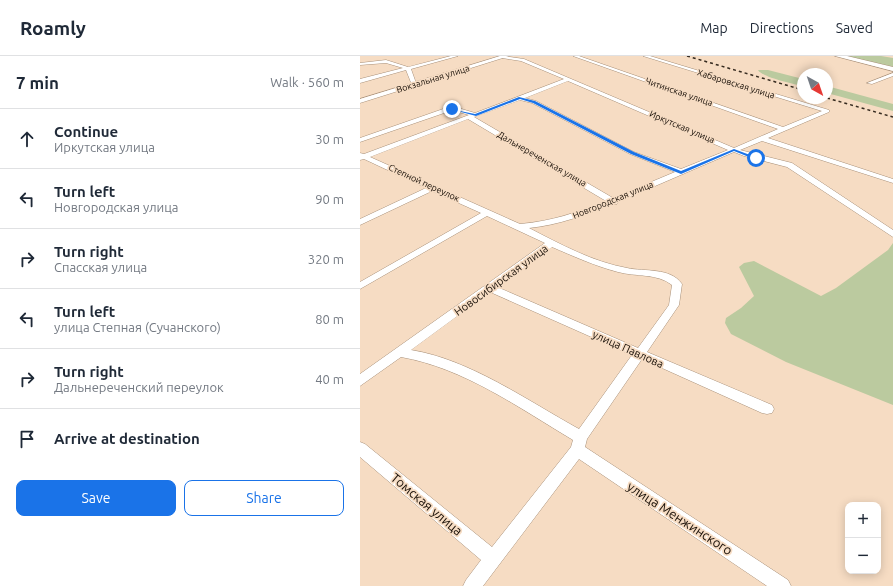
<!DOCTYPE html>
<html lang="en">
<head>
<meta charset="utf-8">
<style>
	body { margin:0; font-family:Ubuntu,sans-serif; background:#f6f6f7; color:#1f2937 }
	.controls { position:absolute; right:12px; bottom:12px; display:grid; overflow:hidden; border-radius:8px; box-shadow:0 2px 10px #0003 }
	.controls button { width:36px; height:36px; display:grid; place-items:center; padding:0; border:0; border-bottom:1px solid #e0e1e3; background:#fff; color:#1f2937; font:20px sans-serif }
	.compass { position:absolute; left:437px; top:12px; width:36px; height:36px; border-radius:50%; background:#fff; box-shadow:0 2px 10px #0003; rotate:140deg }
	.stop { position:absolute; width:12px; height:12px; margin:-9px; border:3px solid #1a73e8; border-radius:50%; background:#fff }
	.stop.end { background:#1a73e8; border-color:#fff; box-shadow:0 1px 4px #0008 }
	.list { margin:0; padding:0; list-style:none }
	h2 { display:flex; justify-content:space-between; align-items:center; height:52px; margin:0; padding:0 16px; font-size:17px }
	h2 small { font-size:13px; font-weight:400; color:#747a83 }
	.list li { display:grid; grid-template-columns:26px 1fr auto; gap:12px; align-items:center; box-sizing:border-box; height:60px; padding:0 16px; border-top:1px solid #e0e1e3 }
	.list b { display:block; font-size:15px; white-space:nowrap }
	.list p { margin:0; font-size:13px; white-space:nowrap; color:#747a83 }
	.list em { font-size:13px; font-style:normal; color:#747a83 }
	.actions { display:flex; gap:8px; padding:12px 16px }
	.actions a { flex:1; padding:9px 0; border:1px solid #1a73e8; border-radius:8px; text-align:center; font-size:14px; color:#1a73e8 }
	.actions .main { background:#1a73e8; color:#fff }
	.icon { flex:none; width:22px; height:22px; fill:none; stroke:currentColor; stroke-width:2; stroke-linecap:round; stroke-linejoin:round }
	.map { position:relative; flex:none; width:533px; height:530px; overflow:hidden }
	header { display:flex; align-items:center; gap:24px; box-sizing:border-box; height:56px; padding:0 20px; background:#fff; border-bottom:1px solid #e0e1e3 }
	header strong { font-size:19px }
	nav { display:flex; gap:22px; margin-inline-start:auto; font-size:14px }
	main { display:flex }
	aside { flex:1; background:#fff }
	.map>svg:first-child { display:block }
	.green { fill:#bbca9f }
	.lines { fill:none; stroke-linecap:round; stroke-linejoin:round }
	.street-casing { stroke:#a89079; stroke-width:1 }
	.secondary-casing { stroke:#a89079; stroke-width:1 }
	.primary-casing { stroke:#a89079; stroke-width:1 }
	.street { fill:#fff; fill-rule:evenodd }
	.secondary { fill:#fff; fill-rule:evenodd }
	.primary { fill:#fff; fill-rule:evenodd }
	.rail { stroke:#352a1f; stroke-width:1.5; stroke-dasharray:3 3; stroke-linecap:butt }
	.route { fill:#1a73e8 }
	.labels { text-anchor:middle; stroke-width:3.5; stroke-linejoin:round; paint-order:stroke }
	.far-street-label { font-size:9px; fill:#180f07; stroke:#f6dcc3 }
	.street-label { font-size:11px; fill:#180f07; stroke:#f6dcc3 }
	.near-street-label { font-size:13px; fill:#180f07; stroke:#f6dcc3 }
</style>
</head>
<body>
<header>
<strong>Roamly</strong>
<nav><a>Map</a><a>Directions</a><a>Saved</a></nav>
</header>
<main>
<aside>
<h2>7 min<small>Walk · 560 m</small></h2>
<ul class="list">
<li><svg class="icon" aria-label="ahead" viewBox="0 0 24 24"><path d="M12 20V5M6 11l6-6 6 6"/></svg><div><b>Continue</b><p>Иркутская улица</p></div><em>30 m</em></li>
<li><svg class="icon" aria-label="left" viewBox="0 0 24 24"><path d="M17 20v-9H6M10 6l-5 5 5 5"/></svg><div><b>Turn left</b><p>Новгородская улица</p></div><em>90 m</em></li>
<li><svg class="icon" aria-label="right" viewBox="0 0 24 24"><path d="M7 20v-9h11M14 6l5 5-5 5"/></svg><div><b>Turn right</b><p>Спасская улица</p></div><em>320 m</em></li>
<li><svg class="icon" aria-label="left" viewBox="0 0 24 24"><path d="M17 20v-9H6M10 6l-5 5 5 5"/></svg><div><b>Turn left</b><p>улица Степная (Сучанского)</p></div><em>80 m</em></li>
<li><svg class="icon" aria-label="right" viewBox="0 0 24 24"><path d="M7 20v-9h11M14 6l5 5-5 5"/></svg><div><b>Turn right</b><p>Дальнереченский переулок</p></div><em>40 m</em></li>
<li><svg class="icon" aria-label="arrive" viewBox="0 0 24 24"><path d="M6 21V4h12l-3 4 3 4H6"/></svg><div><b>Arrive at destination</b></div></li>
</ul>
<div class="actions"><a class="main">Save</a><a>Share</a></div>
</aside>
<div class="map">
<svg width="533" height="530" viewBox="0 0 533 530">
	<rect width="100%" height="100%" fill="#f6dcc3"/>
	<g class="green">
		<path d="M486 0H521L533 2V11Z"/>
		<path d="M398 14H408L443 23V30C433 28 402 21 398 14Z"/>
		<path d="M467 30 533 48V55L467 37Z"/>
		<path d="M533 187V349L426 306 371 278 365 267 366 262 381 252 394 240 379 211 384 207 394 205 461 240 476 232 528 194Z"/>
	</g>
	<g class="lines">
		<defs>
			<g id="street">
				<path d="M91 0H98L51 13 57 30 52 29 46 14 0 27V23L43 12 26 7 0 9V7L26 4 48 11Z"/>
				<path d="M143 0 164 3 374 92 418 73 213 0H219L423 71 462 55 283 0H290L469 54V56L408 82 533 123V127L402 85 380 94 432 107 533 174V181L427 111 384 100 374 96 258 146 257 148H252C225 159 199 169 169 172 200 188 233 206 267 212 285 216 310 211 322 228L319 249 287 296 412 349 414 353 412 357 407 358 402 357 282 303 227 383 225 391 428 524 431 530H407L219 403 123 530H103L106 524 121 504 0 401V386L5 388 132 491 211 391 213 384C159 352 104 312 41 301L0 330V318L185 187 127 160 0 233V226L121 157 72 135 0 169V163L66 132 4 103 0 104V97L4 98 109 59 95 55 87 56 0 86V82L86 52 95 51 115 57 204 23 161 5 142 2ZM208 25 368 94 321 113 274 96 176 45 165 42ZM160 44 172 47 270 98 315 116 253 142 114 61ZM108 63 246 145C215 157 193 165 160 168L10 101ZM192 191C213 200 235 210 258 216 276 221 297 217 312 229L309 249 278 292 137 231ZM130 236 272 299 219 373C168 345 109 303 51 294Z"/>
				<path d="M533 17V20L512 28 507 27Z"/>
			</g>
			<path id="secondary" d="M140 0H149L0 47V43Z"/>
			<path id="primary" d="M475 0H487L533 11V15Z"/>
		</defs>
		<use href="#street" class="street-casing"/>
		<use href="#secondary" class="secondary-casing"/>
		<use href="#primary" class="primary-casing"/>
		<use href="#street" class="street"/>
		<use href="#secondary" class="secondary"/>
		<use href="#primary" class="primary"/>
		<g class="rail">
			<path d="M327 0 443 34"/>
			<path d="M467 42 533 61"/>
		</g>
	</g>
	<path class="route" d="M159 41 175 45 274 96 321 115 374 93 398 102 394 103 374 95 321 118 271 98 173 47 160 43 116 60 90 53 115 58Z"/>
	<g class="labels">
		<g class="far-street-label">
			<text transform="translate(73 23) rotate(-17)" y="3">Вокзальная улица</text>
			<text transform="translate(376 28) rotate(17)" y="3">Хабаровская улица</text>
			<text transform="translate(319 36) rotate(19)" y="3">Читинская улица</text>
			<text transform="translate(322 71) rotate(23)" y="3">Иркутская улица</text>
			<text transform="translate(182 103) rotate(30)" y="3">Дальнереченская улица</text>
			<text transform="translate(64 127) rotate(25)" y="3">Степной переулок</text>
			<text transform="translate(253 144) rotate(-22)" y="3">Новгородская улица</text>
		</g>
		<g class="street-label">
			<text transform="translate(141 224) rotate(-36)" y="4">Новосибирская улица</text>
			<text transform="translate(268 293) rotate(24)" y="4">улица Павлова</text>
		</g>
		<g class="near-street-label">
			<text transform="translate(67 448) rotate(40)" y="5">Томская улица</text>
			<text transform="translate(320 462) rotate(33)" y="5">улица Менжинского</text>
		</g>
	</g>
</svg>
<div class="controls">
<button>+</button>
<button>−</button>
</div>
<svg class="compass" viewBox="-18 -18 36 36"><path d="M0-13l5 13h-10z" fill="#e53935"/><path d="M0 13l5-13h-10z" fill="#747a83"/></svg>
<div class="stop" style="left:396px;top:102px"></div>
<div class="stop end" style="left:92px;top:53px"></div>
</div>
</main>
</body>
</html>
